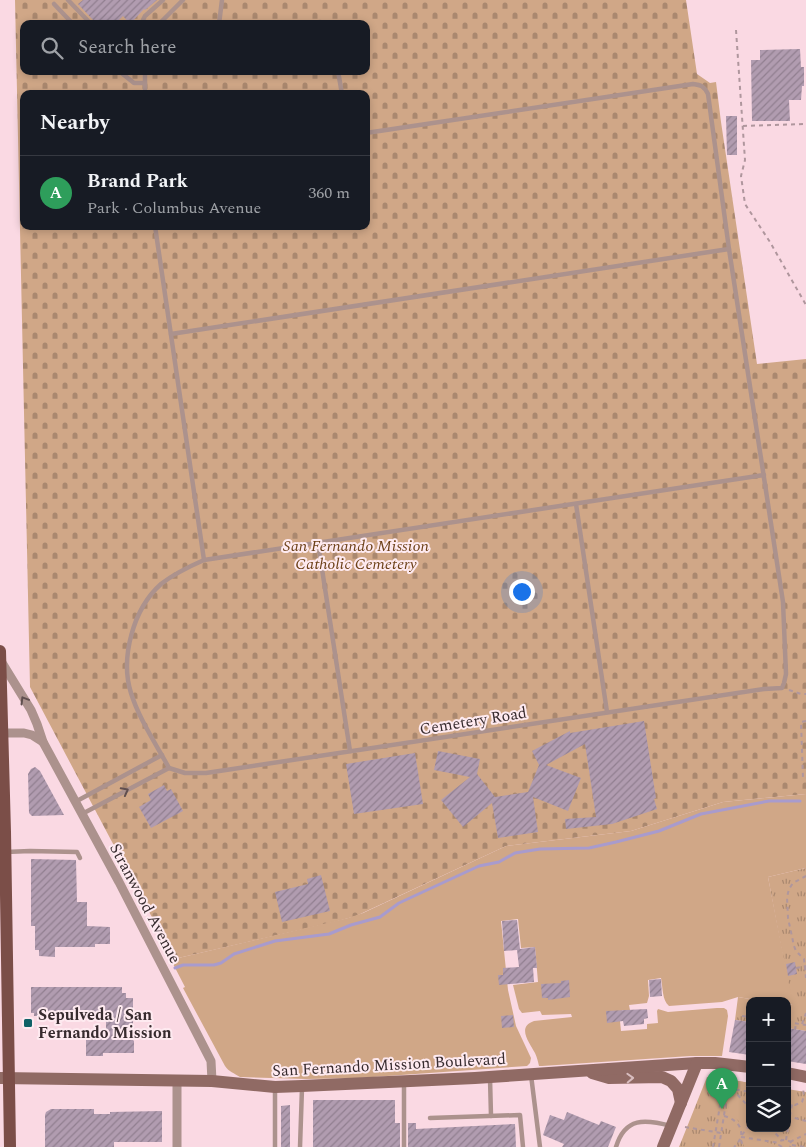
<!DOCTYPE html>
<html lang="en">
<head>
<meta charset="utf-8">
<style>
	body { margin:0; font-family:Spectral,serif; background:#20242c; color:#f1f3f6 }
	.controls { position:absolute; right:15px; bottom:15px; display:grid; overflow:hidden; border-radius:10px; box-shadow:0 2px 8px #0003 }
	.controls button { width:45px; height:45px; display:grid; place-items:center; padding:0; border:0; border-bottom:1px solid #363941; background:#171b24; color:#f1f3f6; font:25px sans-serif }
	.you { position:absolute; left:521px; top:591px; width:18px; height:18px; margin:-12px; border:4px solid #fff; border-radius:50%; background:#1a73e8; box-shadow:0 0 0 8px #1a73e833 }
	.badge { display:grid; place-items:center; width:32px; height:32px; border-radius:50%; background:#7c3aed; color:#fff; font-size:16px; font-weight:700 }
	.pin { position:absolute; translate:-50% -41px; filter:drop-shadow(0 1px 2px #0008) }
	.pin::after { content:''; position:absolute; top:26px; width:18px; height:15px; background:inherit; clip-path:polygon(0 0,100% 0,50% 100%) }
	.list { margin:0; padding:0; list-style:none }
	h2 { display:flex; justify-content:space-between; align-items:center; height:65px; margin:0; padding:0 20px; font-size:21px }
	h2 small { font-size:16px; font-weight:400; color:#9ea1a6 }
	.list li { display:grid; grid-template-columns:32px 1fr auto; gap:15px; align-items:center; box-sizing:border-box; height:75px; padding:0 20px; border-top:1px solid #363941 }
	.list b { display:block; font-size:19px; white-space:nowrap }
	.list p { margin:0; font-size:16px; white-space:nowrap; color:#9ea1a6 }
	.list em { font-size:16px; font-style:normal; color:#9ea1a6 }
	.icon { flex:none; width:28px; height:28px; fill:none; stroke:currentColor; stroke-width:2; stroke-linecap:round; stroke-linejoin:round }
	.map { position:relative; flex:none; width:806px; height:1147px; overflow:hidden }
	.search { position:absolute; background:#171b24; box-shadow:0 2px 8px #0003; left:20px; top:20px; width:350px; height:55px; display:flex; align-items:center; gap:12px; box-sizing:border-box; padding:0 18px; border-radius:10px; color:#9ea1a6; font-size:19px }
	.panel { position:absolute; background:#171b24; box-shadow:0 2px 8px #0003; left:20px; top:90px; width:350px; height:140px; border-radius:10px }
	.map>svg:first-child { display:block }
	.grass { fill:url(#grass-tufts) }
	.cemetery { fill:url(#cemetery-stones); fill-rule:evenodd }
	.garden { fill:#d0a787 }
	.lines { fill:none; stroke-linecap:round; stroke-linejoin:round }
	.stream { stroke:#a89bcd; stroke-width:3 }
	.building { fill:url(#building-hatch) }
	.path { stroke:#af969d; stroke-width:2; stroke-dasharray:4 4; stroke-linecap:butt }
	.service { stroke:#ac928d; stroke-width:4.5 }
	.minor { stroke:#ac928d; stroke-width:9 }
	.secondary { stroke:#906a64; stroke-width:12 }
	.primary { stroke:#7b4e48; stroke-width:12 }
	.oneway { stroke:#604f4f }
	.oneway2 { stroke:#d8bdbf }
	.poi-dot { fill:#106167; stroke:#feeaf0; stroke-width:2 }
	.labels { text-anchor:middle; stroke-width:4; stroke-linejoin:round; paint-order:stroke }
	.park-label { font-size:16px; font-style:italic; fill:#6d4118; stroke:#feeaf0 }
	.street-label { font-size:16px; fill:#372b2e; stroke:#feeaf0 }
	.poi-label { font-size:16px; font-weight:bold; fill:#372b2e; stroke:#feeaf0; text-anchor:start }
</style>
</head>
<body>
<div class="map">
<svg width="806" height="1147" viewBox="0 0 806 1147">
	<defs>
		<pattern id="grass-tufts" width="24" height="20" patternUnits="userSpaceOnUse" patternTransform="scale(1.25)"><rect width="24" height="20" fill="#d0a787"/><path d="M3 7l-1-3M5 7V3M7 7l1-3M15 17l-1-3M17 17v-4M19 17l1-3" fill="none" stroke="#aa886f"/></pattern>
		<pattern id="cemetery-stones" width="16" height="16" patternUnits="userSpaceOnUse" patternTransform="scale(1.25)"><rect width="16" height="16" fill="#d0a787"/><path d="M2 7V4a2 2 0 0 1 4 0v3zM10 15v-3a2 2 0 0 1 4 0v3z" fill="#aa886f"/></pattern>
		<pattern id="building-hatch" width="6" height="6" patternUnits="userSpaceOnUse" patternTransform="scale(1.25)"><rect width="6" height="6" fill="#b19cb0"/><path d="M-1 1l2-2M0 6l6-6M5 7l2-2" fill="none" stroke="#917f90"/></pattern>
	</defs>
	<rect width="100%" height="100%" fill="#fad9e3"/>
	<g class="grass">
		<path d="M806 868V1031L787 1028V1004L792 1005 768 877Z"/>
		<path d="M738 997 762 1001H750V1022L735 1020Z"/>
		<path d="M707 1077H713L750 1083V1128H787V1089L806 1092V1147H679Z"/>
	</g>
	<path class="cemetery" d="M15 0H686L697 74 710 83 716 82 721 122 757 364 806 359V794L723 802 631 831 506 846 356 916 334 922 174 959 30 687ZM24 24H366V71H24ZM24 94H366V226H24Z"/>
	<g class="garden">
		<path d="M806 794V868L768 877 793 1005 787 1004V1001H762L738 997 722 1002 669 1006C662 1000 663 988 661 978L648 980 649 996 647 1003 629 1005 630 1010H622V1020L620 1021 621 1031 647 1029V1024L658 1023 657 1011 658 1009 668 1012 717 1008H724L727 1010 728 1016 722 1056H690L542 1066H539C538 1062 537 1057 535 1053 530 1043 516 1027 534 1021L572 1017 571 1014 542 1015 540 1011 522 1013 519 1009 513 985 538 982 535 947 521 948 518 919 501 921 508 990 516 1026 531 1058 530 1063 527 1066 359 1078 306 1079 240 1077C234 1073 229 1072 225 1066L183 988 185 987 170 958 165 947H167L174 959 348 918 363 913 506 846 631 831 723 802Z"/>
		<path d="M733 1080 750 1083V1090L732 1087Z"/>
		<path d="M731 1090 750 1109V1122L745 1128H743C740 1120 735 1117 727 1115Z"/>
		<path d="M805 1103H806V1112L799 1116H792L794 1107Z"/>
		<path d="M792 1118 806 1122V1133L792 1140 788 1139Z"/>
		<path d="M750 1126V1128H768L778 1138 775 1141 743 1136Z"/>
		<path d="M743 1139 774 1144 777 1147H744Z"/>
	</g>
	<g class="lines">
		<path class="stream" d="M175 968 183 965H214L221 963 234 954 275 941 329 934 351 925 380 917 399 903 479 866 499 862 515 853 540 849 589 848 616 842 659 831 701 814 769 801H800"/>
	</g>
	<g class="building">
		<path d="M83 0H157L145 10 144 9 130 24 123 16 115 24H95L94 21 78 4Z"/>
		<path d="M800 49 801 67H804V86H802L801 100H789L790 121H752L751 60H760V50Z"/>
		<path d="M726 116H737V155H727Z"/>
		<path d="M644 721 656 798 654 799 657 809 612 824 566 829 565 819 596 817 585 744 546 765 581 778 568 811 533 797 538 832 498 838 492 803 463 827 441 800 470 777 434 770 438 751 480 759 477 774 495 797 528 792 539 765 532 751 570 731V733Z"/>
		<path d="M415 753 423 804 354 814 346 764Z"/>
		<path d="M35 767 40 771 64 815 32 816 29 813 28 774 31 769Z"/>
		<path d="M164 785 167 791 171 789 183 811 151 828 139 807 151 800 148 794Z"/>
		<path d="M31 859 76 860 77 902H87V926L110 927V944H95V947H55V957L39 956V950H35V926H31Z"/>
		<path d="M321 875 330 911 282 922 275 892 308 884 307 879Z"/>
		<path d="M517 920 520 949 535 947 537 968H533L534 982 499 985 498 975H503V968L519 967 517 950 504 951 502 921Z"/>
		<path d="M795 962 797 974 788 976 786 964Z"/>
		<path d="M661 979 662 996 650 997 649 980Z"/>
		<path d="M569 980 570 997 548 1000V998H542L541 984 561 983V981Z"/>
		<path d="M31 987H122V993H126V998H133V1040L134 1041V1053H103V1056H86V1037L106 1036V1016H34V1013H31Z"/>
		<path d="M647 1009 648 1018 644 1019V1024L624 1026 623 1021 607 1023 606 1011Z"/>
		<path d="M513 1015 514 1027 502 1028 501 1016Z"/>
		<path d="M735 1020 750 1022V1055L729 1052Z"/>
		<path d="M787 1028 806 1031V1064L787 1061Z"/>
		<path d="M313 1100H395V1123H400V1147H313Z"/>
		<path d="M290 1105V1147H281V1106Z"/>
		<path d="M51 1109H94V1114H110V1112L162 1111V1142H114V1147H45V1115L46 1112Z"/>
		<path d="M567 1112 599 1125 601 1121 616 1127 608 1147H562L564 1144 543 1135 550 1115 564 1120Z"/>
		<path d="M408 1123H416V1129L515 1124 516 1147H408Z"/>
	</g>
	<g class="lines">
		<g class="path">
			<path d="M736 30 745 160 741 176 745 204 770 242 806 305"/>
			<path d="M743 126 806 124"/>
			<path d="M789 690 801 694H806"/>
			<path d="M806 721 801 722 803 778H806"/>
			<path d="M806 876 793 883 789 889 787 897 788 918 794 946 796 951 804 959 806 978"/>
			<path d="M796 968 806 966"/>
			<path d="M742 1016 750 1017"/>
			<path d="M787 1022 806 1025"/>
			<path d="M802 1024 806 1013"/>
			<path d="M795 1030 796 1023"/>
			<path d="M728 1088 750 1092"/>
			<path d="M787 1088V1087"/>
			<path d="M732 1089 750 1108"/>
			<path d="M787 1102 795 1105 802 1102 804 1096 803 1089"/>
			<path d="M724 1116C740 1120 748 1134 734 1147"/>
			<path d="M787 1116 806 1121"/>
			<path d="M685 1127 721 1133"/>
			<path d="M770 1128 782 1140"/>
			<path d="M742 1135 750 1124"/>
			<path d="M741 1137 780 1143"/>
			<path d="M741 1140 743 1147"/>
			<path d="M786 1140 792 1104"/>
			<path d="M790 1142 806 1134"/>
			<path d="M792 1145 804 1147"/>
			<path d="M713 1147 725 1076"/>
			<path d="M719 1147 730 1077"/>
			<path d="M782 1147 779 1145 780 1141C785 1139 788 1140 792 1143L790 1147"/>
		</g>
		<g class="service">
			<path d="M68 0 91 24"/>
			<path d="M54 4 73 24"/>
			<path d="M143 24V20L145 16 163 0"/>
			<path d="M159 24 183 0"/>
			<path d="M219 24 222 0"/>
			<path d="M309 24 320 22 327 24"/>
			<path d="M119 71 134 83H145"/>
			<path d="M145 71V94"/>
			<path d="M338 71 342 94"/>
			<path d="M155 226 204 560C188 567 175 573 161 584 133 609 120 658 131 693 139 719 156 744 169 768L185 773H206L764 689 782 688 784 683 786 674 783 602 729 249 708 94C704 86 701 85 693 84L366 133"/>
			<path d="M171 334 729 249"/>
			<path d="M576 504 607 712"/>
			<path d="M318 543 350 751"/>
			<path d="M204 560 764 475"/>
			<path d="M75 802 162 755"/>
			<path d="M82 814 169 768"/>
			<path d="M6 852 30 851 77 852 80 858"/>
			<path d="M531 1075 540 1147"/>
			<path d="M490 1078 491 1116"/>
			<path d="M275 1088V1147"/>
			<path d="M430 1118 520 1115 523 1147"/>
			<path d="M300 1147 302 1088"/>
			<path d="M404 1147V1083"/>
			<path d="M616 1147C625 1117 645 1119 671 1126"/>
		</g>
		<g class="minor">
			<path d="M1 661 31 710 37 724 43 742 119 882 211 1061 212 1081"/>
			<path d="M2 733H24L32 735 43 742"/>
			<path d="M177 1081V1147"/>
		</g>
		<g class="secondary">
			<path d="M592 1073 609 1078 662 1077 671 1081 678 1089 681 1103"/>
			<path d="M787 1073 806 1077"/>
			<path d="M0 1078 212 1081 275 1087 302 1086 475 1078 697 1063H715L750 1067"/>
			<path d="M663 1147 697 1063"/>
		</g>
		<path class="primary" d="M0 651 5 832 10 1147"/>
	</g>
	<defs><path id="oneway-chevron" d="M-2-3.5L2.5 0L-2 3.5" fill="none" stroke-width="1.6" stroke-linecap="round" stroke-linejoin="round" transform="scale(1.25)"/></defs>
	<g class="oneway">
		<use href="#oneway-chevron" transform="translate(24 700) rotate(-121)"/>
		<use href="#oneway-chevron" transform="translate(125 791) rotate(-28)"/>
	</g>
	<use class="oneway2" href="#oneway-chevron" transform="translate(630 1078) rotate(-2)"/>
	<rect class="poi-dot" x="23" y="1018" width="10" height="10" rx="2.5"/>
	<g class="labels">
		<g class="park-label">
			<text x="356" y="551">San Fernando Mission<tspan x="356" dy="18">Catholic Cemetery</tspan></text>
		</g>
		<g class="street-label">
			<text transform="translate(473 720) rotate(-9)" y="6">Cemetery Road</text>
			<text transform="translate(146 903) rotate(62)" y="6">Stranwood Avenue</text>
			<text transform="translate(389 1064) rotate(-3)" y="6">San Fernando Mission Boulevard</text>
		</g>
		<g class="poi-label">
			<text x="38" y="1020">Sepulveda / San<tspan x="38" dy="18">Fernando Mission</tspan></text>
		</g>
	</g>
</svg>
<div class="controls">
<button>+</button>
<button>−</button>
<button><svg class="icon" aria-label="layers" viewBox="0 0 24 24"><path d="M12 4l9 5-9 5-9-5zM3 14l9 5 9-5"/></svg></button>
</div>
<div class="you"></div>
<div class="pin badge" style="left:722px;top:1109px;background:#2e9e5b">A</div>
<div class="search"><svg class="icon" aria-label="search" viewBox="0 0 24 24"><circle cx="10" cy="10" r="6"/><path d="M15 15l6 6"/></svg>Search here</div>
<section class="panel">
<h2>Nearby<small></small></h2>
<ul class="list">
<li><span class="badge" style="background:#2e9e5b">A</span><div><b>Brand Park</b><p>Park · Columbus Avenue</p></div><em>360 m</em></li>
</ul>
</section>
</div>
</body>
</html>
